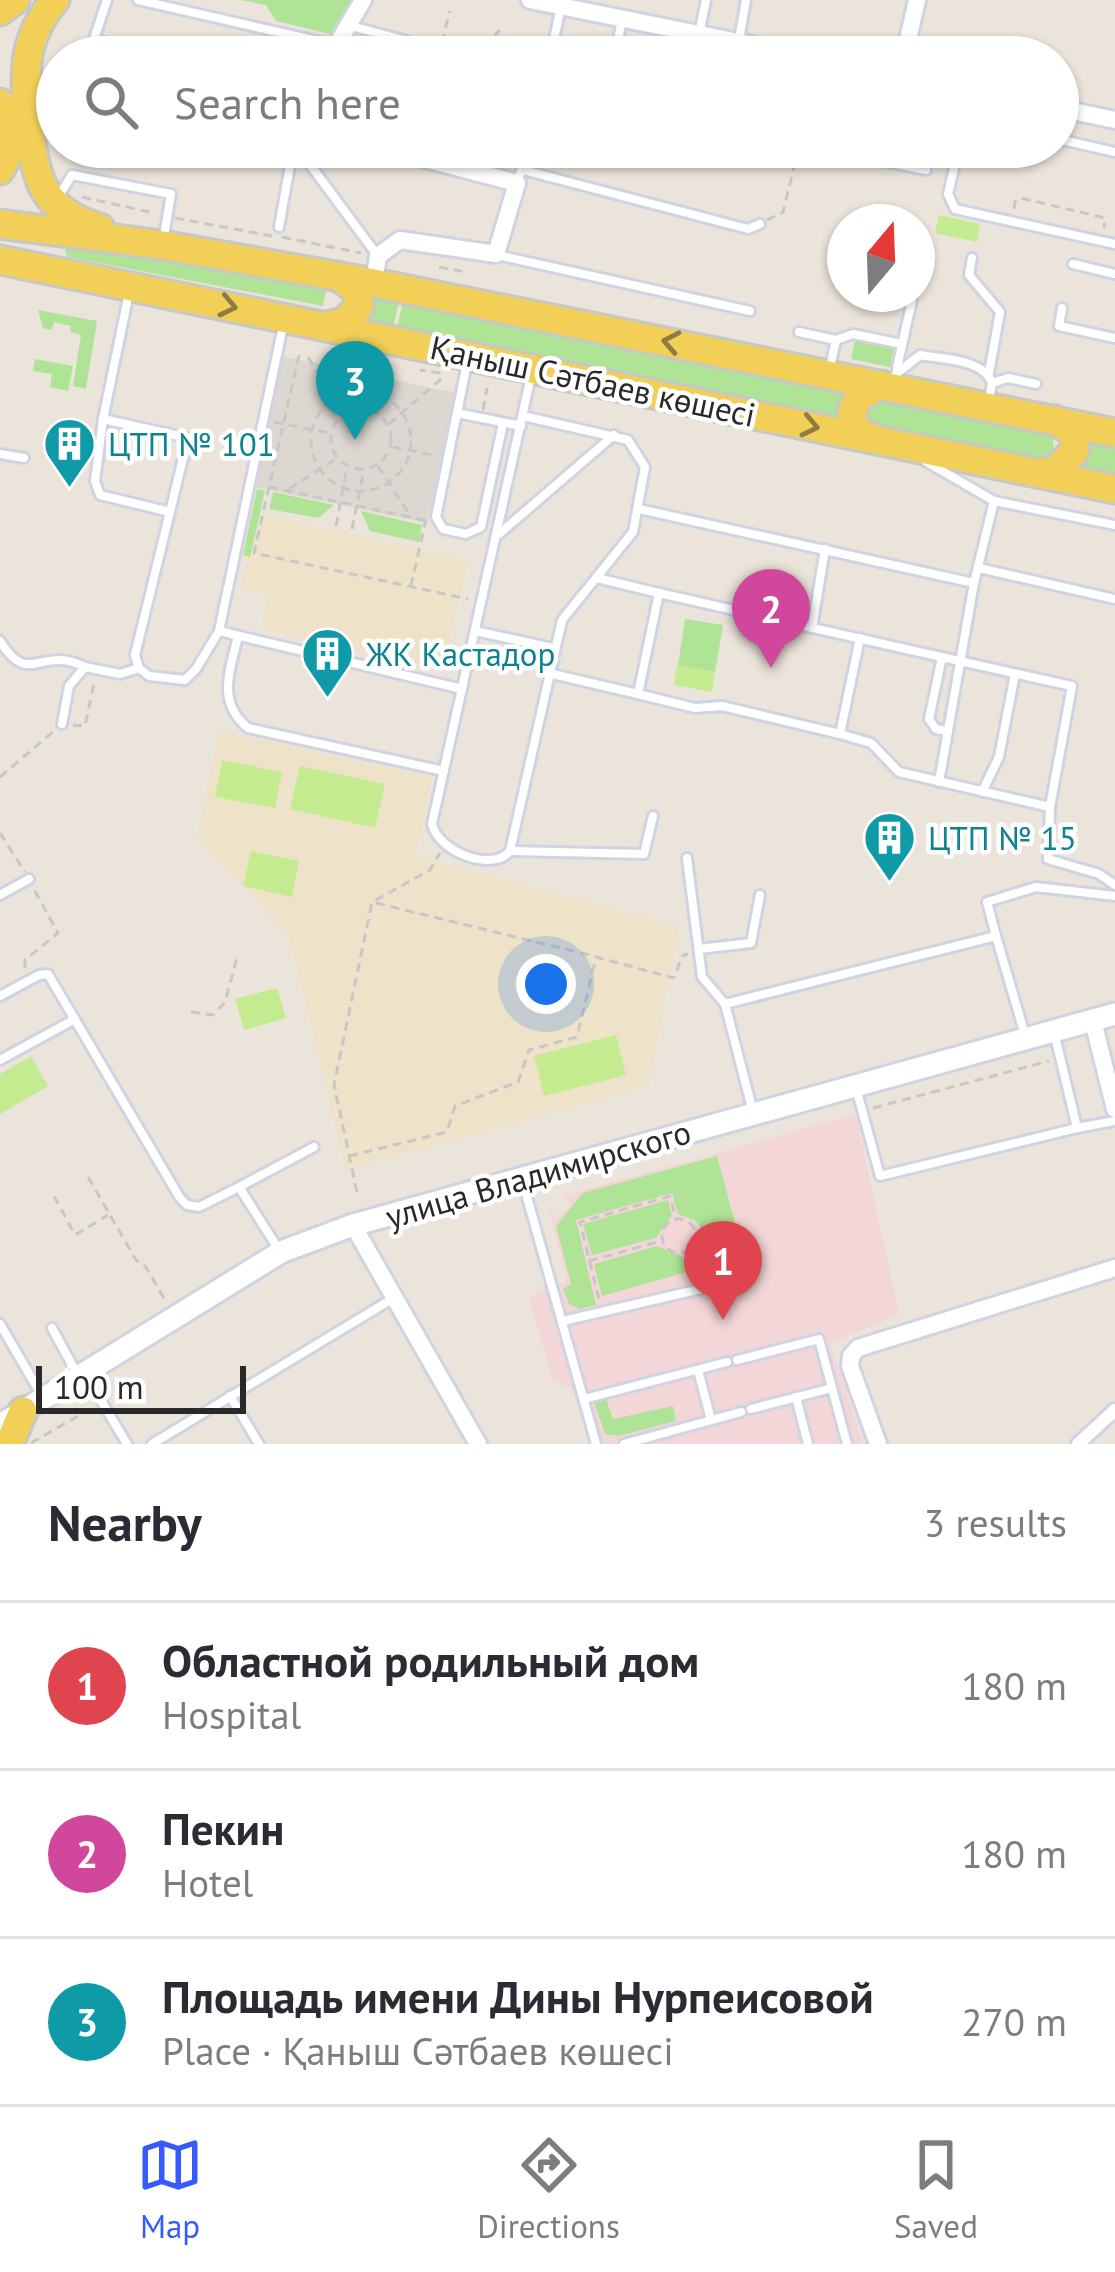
<!DOCTYPE html>
<html lang="en">
<head>
<meta charset="utf-8">
<style>
	body { margin:0; font-family:"PT Sans",sans-serif; background:#f7f7f7; color:#2b2b33 }
	.compass { position:absolute; left:827px; top:204px; width:108px; height:108px; border-radius:50%; background:#fff; box-shadow:0 3px 9px #0004; rotate:19deg }
	.scale { position:absolute; left:36px; bottom:30px; width:210px; box-sizing:border-box; padding-left:12px; border:6px solid #292929; border-top:0; font-size:33px; line-height:42px; white-space:nowrap; color:#292929; -webkit-text-stroke:9px #fff; paint-order:stroke }
	.you { position:absolute; left:546px; top:984px; width:42px; height:42px; margin:-30px; border:9px solid #fff; border-radius:50%; background:#1a73e8; box-shadow:0 0 0 18px #1a73e833 }
	.badge { display:grid; place-items:center; width:78px; height:78px; border-radius:50%; background:#365afc; color:#fff; font-size:39px; font-weight:700 }
	.pin { position:absolute; translate:-50% -99px; filter:drop-shadow(0 3px 6px #0008) }
	.pin::after { content:''; position:absolute; top:63px; width:42px; height:36px; background:inherit; clip-path:polygon(0 0,100% 0,50% 100%) }
	.list { margin:0; padding:0; list-style:none }
	h2 { display:flex; justify-content:space-between; align-items:center; height:156px; margin:0; padding:0 48px; font-size:51px }
	h2 small { font-size:39px; font-weight:400; color:#7c7c81 }
	.list li { display:grid; grid-template-columns:78px 1fr auto; gap:36px; align-items:center; box-sizing:border-box; height:168px; padding:0 48px; border-top:3px solid #e1e1e2 }
	.list b { display:block; font-size:45px; white-space:nowrap }
	.list p { margin:0; font-size:39px; white-space:nowrap; color:#7c7c81 }
	.list em { font-size:39px; font-style:normal; color:#7c7c81 }
	.icon { flex:none; width:66px; height:66px; fill:none; stroke:currentColor; stroke-width:2; stroke-linecap:round; stroke-linejoin:round }
	.map { position:relative; flex:none; width:1115px; height:1444px; overflow:hidden }
	.search { position:absolute; background:#fff; box-shadow:0 3px 9px #0004; left:36px; right:36px; top:36px; height:132px; display:flex; align-items:center; gap:30px; box-sizing:border-box; padding:0 42px; border-radius:66px; color:#7c7c81; font-size:45px }
	.sheet { height:660px; background:#fff }
	nav { display:flex; justify-content:space-around; align-items:center; box-sizing:border-box; height:168px; border-top:3px solid #e1e1e2; background:#fff; font-size:33px; color:#7c7c81 }
	nav a { display:grid; justify-items:center; gap:6px }
	nav .on { color:#365afc }
	.map>svg:first-child { display:block }
	.education { fill:#eee2c9 }
	.medical { fill:#f3d7d8 }
	.green { fill:#afe395 }
	.pitch { fill:#c4eb90 }
	.plaza { fill:#dcd7d1 }
	.lines { fill:none; stroke-linecap:round; stroke-linejoin:round }
	.service-casing { stroke:#cfd3e2; stroke-width:14 }
	.pedestrian-casing { stroke:#cfd3e2; stroke-width:18 }
	.minor-casing { stroke:#cfd3e2; stroke-width:22 }
	.tertiary-casing { stroke:#cfd3e2; stroke-width:27 }
	.primary-casing { stroke:#c7c7c7; stroke-width:33 }
	.path { stroke:#c7c7c7; stroke-width:3; stroke-dasharray:9 6; stroke-linecap:butt }
	.service { stroke:#fff; stroke-width:8 }
	.pedestrian { stroke:#fff; stroke-width:12 }
	.minor { stroke:#fff; stroke-width:16 }
	.tertiary { stroke:#fff; stroke-width:21 }
	.primary { stroke:#f2d058; stroke-width:27 }
	.oneway { stroke:#8e7c40 }
	.labels { text-anchor:middle; stroke-width:9; stroke-linejoin:round; paint-order:stroke }
	.street-label { font-size:33px; fill:#292929; stroke:#fff }
	.culture-label { font-size:33px; fill:#0d838f; stroke:#fff; text-anchor:start }
</style>
</head>
<body>
<div class="map">
<svg width="1115" height="1444" viewBox="0 0 1115 1444">
	<rect width="100%" height="100%" fill="#ebe4da"/>
	<g class="education">
		<path d="M257 513 468 560 443 669 261 629 268 595 240 589Z"/>
		<path d="M219 731 432 777 416 856 679 926 649 1086 346 1170 289 936 196 838Z"/>
	</g>
	<path class="medical" d="M856 1114 899 1314 831 1344 863 1444H589L573 1390 552 1379 529 1297 567 1281 549 1210 558 1218 571 1205 562 1196Z"/>
	<g class="green">
		<path d="M240 0H353L330 34 276 21 266 5Z"/>
		<path d="M70 244 326 291 323 306 68 257 65 251Z"/>
		<path d="M366 289 400 297 393 327 361 320Z"/>
		<path d="M404 298 847 391 839 404 841 418 397 328Z"/>
		<path d="M38 310 97 321 86 389 73 386 81 335 70 332 71 326 54 322 52 330 43 328Z"/>
		<path d="M855 340 894 348 890 367 851 359Z"/>
		<path d="M35 359 73 366 68 391 50 387 52 374 33 371Z"/>
		<path d="M876 398 1048 433 1053 438 1054 451 1043 459 870 425 864 421V408Z"/>
		<path d="M1083 441 1115 447V473L1079 465 1087 454Z"/>
		<path d="M257 489 265 491 250 557 243 555Z"/>
		<path d="M273 492 334 505 318 518 269 509Z"/>
		<path d="M361 511 422 525 419 542 370 531Z"/>
		<path d="M685 619 723 625 715 672 678 665Z"/>
		<path d="M717 1156 744 1257 695 1270 690 1256 702 1241V1229L696 1221 678 1214 672 1193 576 1220 596 1305 580 1309 569 1304 563 1289 571 1284 556 1226 583 1193Z"/>
		<path d="M668 1200 672 1215 656 1238 592 1255 583 1224Z"/>
		<path d="M657 1246 683 1257 687 1272 602 1296 594 1264Z"/>
		<path d="M606 1399 613 1419 673 1406 676 1421 618 1436 605 1434 594 1402Z"/>
	</g>
	<g class="pitch">
		<path d="M939 215 980 224 977 242 935 233Z"/>
		<path d="M677 665 715 672 712 692 674 685Z"/>
		<path d="M222 760 282 772 275 808 215 797Z"/>
		<path d="M300 766 385 784 375 828 290 809Z"/>
		<path d="M251 851 299 861 292 897 243 886Z"/>
		<path d="M277 988 286 1018 244 1030 235 999Z"/>
		<path d="M616 1035 626 1075 544 1096 534 1056Z"/>
		<path d="M31 1056 48 1086 0 1114V1074Z"/>
	</g>
	<path class="plaza" d="M281 356 456 393 427 523 255 487Z"/>
	<g class="lines">
		<defs>
			<g id="service">
				<path d="M138 0 335 45"/>
				<path d="M351 26 407 41"/>
				<path d="M699 34 706 0"/>
				<path d="M94 39 156 57"/>
				<path d="M739 40 746 0"/>
				<path d="M88 57 107 0"/>
				<path d="M550 57 561 7"/>
				<path d="M615 57 622 19"/>
				<path d="M1058 139 1115 152"/>
				<path d="M297 147 377 255"/>
				<path d="M812 147 926 170"/>
				<path d="M959 147 948 194 955 209 1115 244"/>
				<path d="M523 170 748 229 760 224"/>
				<path d="M517 183 529 147"/>
				<path d="M58 197 72 175 171 194 164 236"/>
				<path d="M279 227 291 160 302 148"/>
				<path d="M497 255 750 311"/>
				<path d="M972 258 969 275 1000 312 989 373"/>
				<path d="M1073 264 1115 274"/>
				<path d="M129 293 103 419 188 438 135 655 139 668"/>
				<path d="M1062 308 1059 326 1115 338"/>
				<path d="M799 332 836 340 830 367"/>
				<path d="M836 340 853 334 902 344"/>
				<path d="M467 363 436 517 443 529 466 534 481 527 503 423"/>
				<path d="M897 368 912 300 909 294"/>
				<path d="M896 374 920 355C942 359 984 359 992 383"/>
				<path d="M989 400 992 383 1008 378 1036 384"/>
				<path d="M457 413 521 426"/>
				<path d="M523 416 628 440 645 467 633 532 562 620 510 851C491 873 438 851 432 824L531 376"/>
				<path d="M103 419 95 481 100 495 170 512"/>
				<path d="M0 454 24 458"/>
				<path d="M925 461 994 501 1115 525"/>
				<path d="M639 509 974 583"/>
				<path d="M499 534 614 435"/>
				<path d="M979 568 1115 599"/>
				<path d="M597 578 659 593"/>
				<path d="M812 628 825 549"/>
				<path d="M219 631 462 689"/>
				<path d="M475 631 553 648"/>
				<path d="M238 636C230 671 216 702 248 728L444 771"/>
				<path d="M0 641C30 689 40 644 85 667"/>
				<path d="M942 657 929 719 936 729 948 731"/>
				<path d="M548 673 638 694 659 593C797 624 934 656 1072 686L1050 807 899 772 871 743 840 734 860 638"/>
				<path d="M638 694 695 708 722 706 840 734"/>
				<path d="M62 724 69 686 85 667 120 674 139 668 149 676 185 680 196 669 219 631 283 326"/>
				<path d="M939 782 974 583 994 501"/>
				<path d="M982 792 999 757 1015 674"/>
				<path d="M1050 807 1048 859 1099 874 1115 885"/>
				<path d="M510 851 644 854 653 816"/>
				<path d="M687 858 702 977 725 1004"/>
				<path d="M0 895 29 879"/>
				<path d="M996 936 987 902 1036 887 1115 896"/>
				<path d="M699 949 751 943 760 895"/>
				<path d="M0 996 39 975 48 974 180 1198 187 1205 199 1207 239 1187 279 1250"/>
				<path d="M0 1060 75 1019"/>
				<path d="M856 1088 880 1176 1077 1128 1054 1032"/>
				<path d="M753 1112 725 1004 996 936 1025 1035"/>
				<path d="M1077 1128 1115 1121"/>
				<path d="M522 1179 596 1444"/>
				<path d="M239 1187 314 1147"/>
				<path d="M563 1321 722 1284"/>
				<path d="M0 1324 42 1396"/>
				<path d="M52 1328 77 1374"/>
				<path d="M737 1360 819 1339 832 1388"/>
				<path d="M698 1370 711 1420"/>
				<path d="M87 1377 127 1444"/>
				<path d="M230 1396 259 1444"/>
				<path d="M796 1397 808 1444"/>
				<path d="M584 1399 727 1362"/>
				<path d="M751 1409 832 1388 847 1444"/>
				<path d="M152 1444 392 1299"/>
				<path d="M624 1444 741 1412"/>
			</g>
			<path id="pedestrian" d="M1078 1444 1115 1410"/>
			<g id="minor">
				<path d="M530 0 813 57"/>
				<path d="M342 57 336 46 363 0"/>
				<path d="M904 57 917 0"/>
				<path d="M1058 108 1115 120"/>
				<path d="M374 283 378 256 400 240 496 254 517 183 410 155 394 147"/>
				<path d="M1093 1021 1115 1109"/>
				<path d="M353 1225 478 1444"/>
				<path d="M878 1444 850 1366 851 1356 858 1348 1115 1268"/>
			</g>
			<path id="tertiary" d="M0 1425 281 1252 353 1225 1115 1014"/>
			<g id="primary">
				<path d="M55 0C42 15 34 30 29 50 22 81 29 165 46 192 58 211 79 222 100 228"/>
				<path d="M0 11 15 0"/>
				<path d="M0 103C13 127 14 148 0 170"/>
				<path d="M0 224 162 245 374 283 1115 433"/>
				<path d="M0 260 1115 489"/>
				<path d="M326 326 344 322 359 307C359 289 351 285 337 276"/>
				<path d="M872 438 854 428 852 412 858 397 882 385"/>
				<path d="M1041 472H1054L1075 450 1074 433 1055 420"/>
				<path d="M9 1444 23 1411"/>
			</g>
		</defs>
		<use href="#service" class="service-casing"/>
		<use href="#pedestrian" class="pedestrian-casing"/>
		<use href="#minor" class="minor-casing"/>
		<use href="#tertiary" class="tertiary-casing"/>
		<use href="#primary" class="primary-casing"/>
		<g class="path">
			<path d="M438 57 450 11"/>
			<path d="M474 57 500 30"/>
			<path d="M82 197 154 213"/>
			<path d="M1014 209 1015 202 1021 198 1105 218 1104 228"/>
			<path d="M175 218 272 236"/>
			<path d="M767 220 783 212 799 147"/>
			<path d="M282 237 361 253"/>
			<path d="M439 267 461 271 459 278"/>
			<path d="M299 355 254 553 468 599"/>
			<path d="M308 357 342 411"/>
			<circle cx="361" cy="441" r="50"/>
			<path d="M360 406 368 367"/>
			<path d="M377 409 385 370"/>
			<circle cx="361" cy="439" r="30"/>
			<path d="M483 410 487 388"/>
			<path d="M274 422 330 433"/>
			<path d="M389 424 440 380 441 373 420 370"/>
			<path d="M393 447 437 456"/>
			<path d="M378 466 411 517"/>
			<path d="M269 487 424 520"/>
			<path d="M289 489 336 459"/>
			<path d="M336 526 347 468"/>
			<path d="M352 529 364 470"/>
			<path d="M411 586 426 519"/>
			<path d="M73 725 85 726 94 683"/>
			<path d="M0 777 54 731"/>
			<path d="M0 833 25 872"/>
			<path d="M376 903 594 956"/>
			<path d="M25 968V960L58 933 35 891"/>
			<path d="M191 1012 213 1015 225 1002 238 954"/>
			<path d="M873 1108 1049 1061"/>
			<path d="M349 1156 447 1132 455 1106 518 1082 529 1050 577 1037 596 957 674 978 682 956 688 954"/>
			<path d="M88 1177 136 1260 146 1267 165 1300"/>
			<path d="M357 1192 334 1085 372 902 430 870 440 853"/>
			<path d="M54 1196 75 1235 108 1215"/>
			<circle cx="679" cy="1236" r="17"/>
			<path d="M686 1253 693 1279"/>
			<path d="M589 1261 661 1241"/>
			<path d="M599 1299 580 1222 670 1196 676 1219"/>
			<path d="M31 1443 90 1409"/>
		</g>
		<use href="#service" class="service"/>
		<use href="#pedestrian" class="pedestrian"/>
		<use href="#minor" class="minor"/>
		<use href="#tertiary" class="tertiary"/>
		<use href="#primary" class="primary"/>
	</g>
	<defs><path id="oneway-chevron" d="M-2-3.5L2.5 0L-2 3.5" fill="none" stroke-width="1.6" stroke-linecap="round" stroke-linejoin="round" transform="scale(3)"/></defs>
	<g class="oneway">
		<use href="#oneway-chevron" transform="translate(228 306) rotate(12)"/>
		<use href="#oneway-chevron" transform="translate(671 342) rotate(-169)"/>
		<use href="#oneway-chevron" transform="translate(810 426) rotate(12)"/>
	</g>
	<defs>
		<symbol id="building-pin" viewBox="-11 -11 22 30"><path d="M0 17L-7.5 6A9.5 9.5 0 1 1 7.5 6Z" fill="#0f9aa8" stroke="#fff"/><path d="M-4-6H4V6H1V3H-1V6H-4ZM-2.5-4.3h1.7v1.8h-1.7ZM.8-4.3h1.7v1.8H.8ZM-2.5-1h1.7V.8h-1.7ZM.8-1h1.7V.8H.8Z" fill="#fff"/></symbol>
	</defs>
	<g fill-rule="evenodd">
		<use href="#building-pin" x="40" y="414" width="59" height="81"/>
		<use href="#building-pin" x="298" y="624" width="59" height="81"/>
		<use href="#building-pin" x="860" y="808" width="59" height="81"/>
	</g>
	<g class="labels">
		<g class="street-label">
			<text transform="translate(593 381) rotate(12)" y="12">Қаныш Сәтбаев көшесі</text>
			<text transform="translate(538 1174) rotate(-16)" y="12">улица Владимирского</text>
		</g>
		<g class="culture-label">
			<text x="108" y="456">ЦТП № 101</text>
			<text x="366" y="666">ЖК Кастадор</text>
			<text x="928" y="850">ЦТП № 15</text>
		</g>
	</g>
</svg>
<svg class="compass" viewBox="-18 -18 36 36"><path d="M0-13l5 13h-10z" fill="#e53935"/><path d="M0 13l5-13h-10z" fill="#7c7c81"/></svg>
<div class="scale">100 m</div>
<div class="you"></div>
<div class="pin badge" style="left:723px;top:1320px;background:#e0444e">1</div>
<div class="pin badge" style="left:771px;top:668px;background:#d1479c">2</div>
<div class="pin badge" style="left:355px;top:440px;background:#0f9aa8">3</div>
<div class="search"><svg class="icon" aria-label="search" viewBox="0 0 24 24"><circle cx="10" cy="10" r="6"/><path d="M15 15l6 6"/></svg>Search here</div>
</div>
<section class="sheet">
<h2>Nearby<small>3 results</small></h2>
<ul class="list">
<li><span class="badge" style="background:#e0444e">1</span><div><b>Областной родильный дом</b><p>Hospital</p></div><em>180 m</em></li>
<li><span class="badge" style="background:#d1479c">2</span><div><b>Пекин</b><p>Hotel</p></div><em>180 m</em></li>
<li><span class="badge" style="background:#0f9aa8">3</span><div><b>Площадь имени Дины Нурпеисовой</b><p>Place · Қаныш Сәтбаев көшесі</p></div><em>270 m</em></li>
</ul>
</section>
<nav>
<a class="on"><svg class="icon" aria-label="map" viewBox="0 0 24 24"><path d="M3 6l6-2 6 2 6-2v14l-6 2-6-2-6 2zM9 4v14M15 6v14"/></svg>Map</a>
<a><svg class="icon" aria-label="directions" viewBox="0 0 24 24"><path d="M12 3l9 9-9 9-9-9zM9 14v-3h6M13 9l2 2-2 2"/></svg>Directions</a>
<a><svg class="icon" aria-label="saved" viewBox="0 0 24 24"><path d="M7 4h10v16l-5-4-5 4z"/></svg>Saved</a>
</nav>
</body>
</html>
